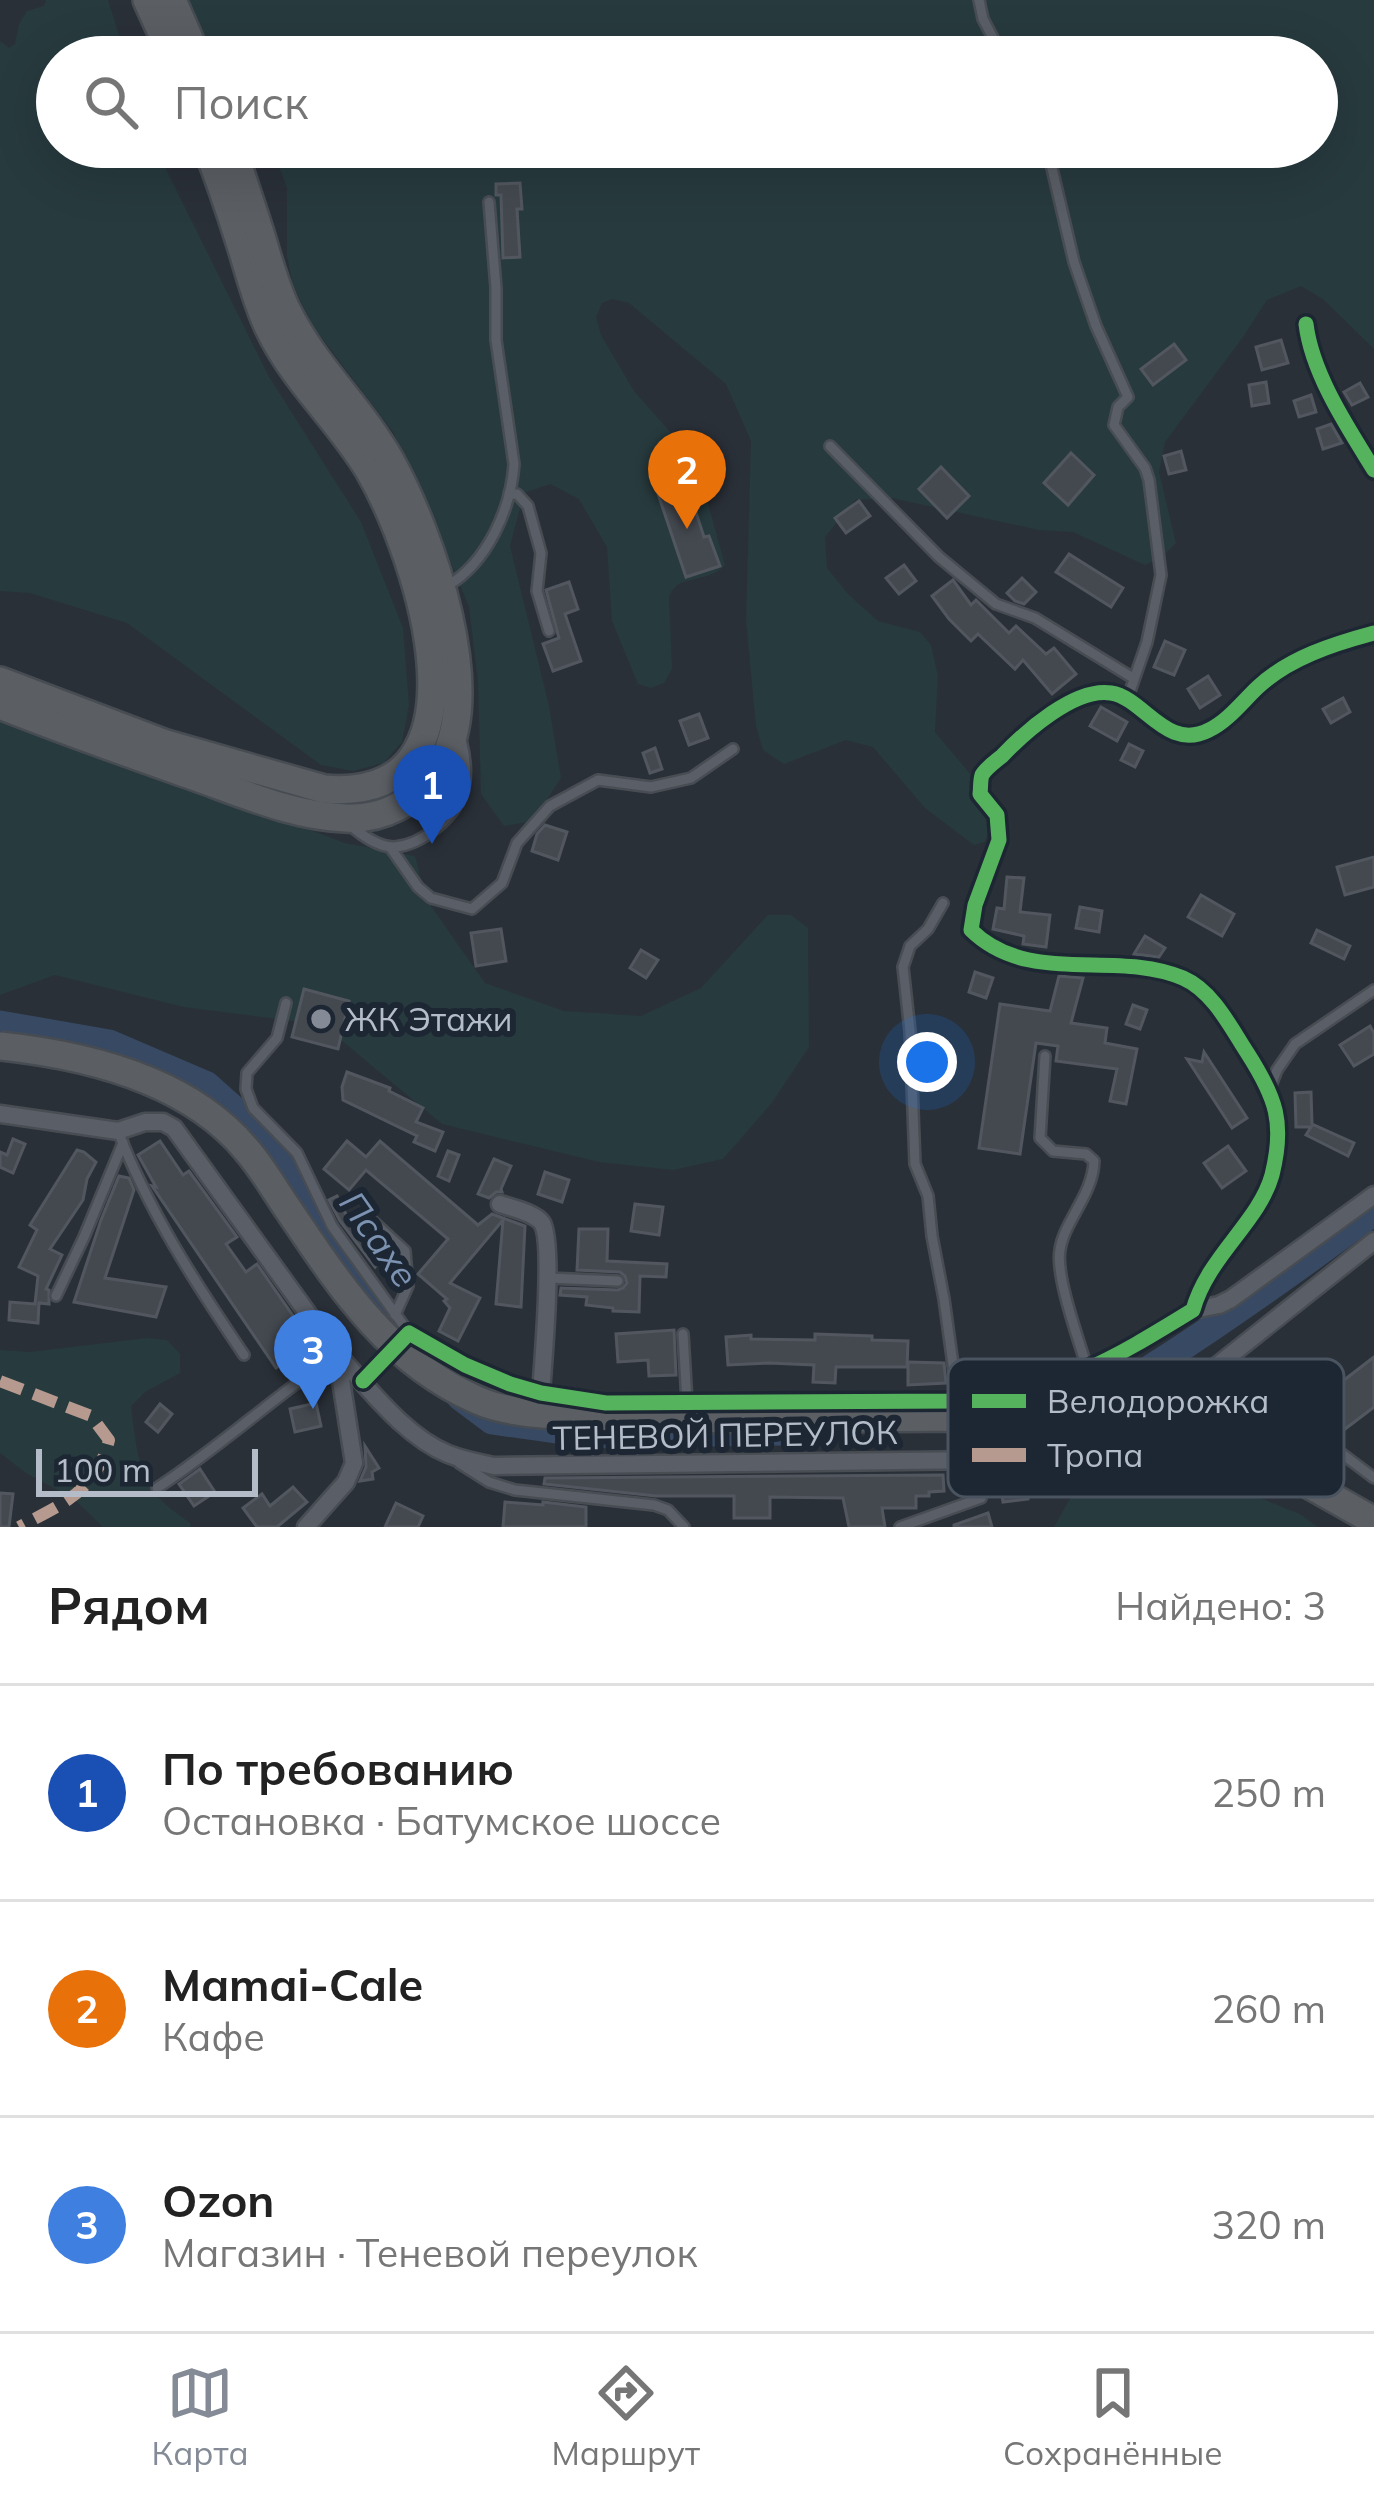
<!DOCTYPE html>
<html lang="ru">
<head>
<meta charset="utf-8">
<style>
	body { margin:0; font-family:Mulish,sans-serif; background:#f2f2f2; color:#222 }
	.scale { position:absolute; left:36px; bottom:30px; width:222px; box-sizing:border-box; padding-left:12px; border:6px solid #b4bcc9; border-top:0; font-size:33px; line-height:42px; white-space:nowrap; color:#b4bcc9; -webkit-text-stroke:9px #1d2633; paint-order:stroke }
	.you { position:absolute; left:927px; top:1062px; width:42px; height:42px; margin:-30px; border:9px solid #fff; border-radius:50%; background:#1a73e8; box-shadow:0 0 0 18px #1a73e833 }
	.badge { display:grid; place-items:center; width:78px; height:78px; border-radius:50%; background:#848b96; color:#fff; font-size:39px; font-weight:700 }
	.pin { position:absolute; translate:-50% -99px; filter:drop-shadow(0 3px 6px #0008) }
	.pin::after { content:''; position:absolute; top:63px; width:42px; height:36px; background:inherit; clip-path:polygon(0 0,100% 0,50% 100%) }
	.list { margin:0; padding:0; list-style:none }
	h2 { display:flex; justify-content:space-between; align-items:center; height:156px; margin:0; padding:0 48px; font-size:51px }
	h2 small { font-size:39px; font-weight:400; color:#767676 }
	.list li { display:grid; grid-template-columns:78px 1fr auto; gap:36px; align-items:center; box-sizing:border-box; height:216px; padding:0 48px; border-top:3px solid #e0e0e0 }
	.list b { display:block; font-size:45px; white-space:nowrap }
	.list p { margin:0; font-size:39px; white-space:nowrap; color:#767676 }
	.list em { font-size:39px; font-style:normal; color:#767676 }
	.icon { flex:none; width:66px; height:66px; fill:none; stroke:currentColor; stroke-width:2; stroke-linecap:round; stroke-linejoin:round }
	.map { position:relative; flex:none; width:1374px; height:1527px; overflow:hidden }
	.search { position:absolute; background:#fff; box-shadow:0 12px 48px #0002; left:36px; right:36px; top:36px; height:132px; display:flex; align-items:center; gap:30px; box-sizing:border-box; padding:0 42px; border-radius:66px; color:#767676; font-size:45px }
	.sheet { height:804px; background:#fff }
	nav { display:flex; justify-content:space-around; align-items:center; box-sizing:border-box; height:168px; border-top:3px solid #e0e0e0; background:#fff; font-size:33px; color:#767676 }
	nav a { display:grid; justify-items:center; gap:6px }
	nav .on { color:#848b96 }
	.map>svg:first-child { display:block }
	.green { fill:#273a3e }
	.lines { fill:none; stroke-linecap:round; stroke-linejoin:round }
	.river { stroke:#384963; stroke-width:27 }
	.building { fill:#444950; stroke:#52575f; stroke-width:3 }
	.service-casing { stroke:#484c53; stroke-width:14 }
	.minor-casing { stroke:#484c53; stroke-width:21 }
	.trunk-casing { stroke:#474c53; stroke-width:32 }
	.service { stroke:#5a5e66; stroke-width:9 }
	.minor { stroke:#5a5e66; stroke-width:16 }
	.trunk { stroke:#5b5f64; stroke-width:27 }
	.trunk-bridge-casing { stroke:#474c53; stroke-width:32; stroke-linecap:butt }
	.trunk-bridge { stroke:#5b5f64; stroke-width:27 }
	.quiet { stroke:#b69a8f; stroke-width:12; stroke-dasharray:24 12; stroke-linecap:butt }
	.cycleway-casing { stroke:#1d2633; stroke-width:22 }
	.cycleway { stroke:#56b35d; stroke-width:15 }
	.poi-dot { fill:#848b96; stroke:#1d2633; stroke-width:4.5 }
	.labels { text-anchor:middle; stroke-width:12; stroke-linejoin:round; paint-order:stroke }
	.poi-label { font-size:33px; fill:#b4bcc9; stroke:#1d2633; text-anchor:start }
	.street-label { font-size:33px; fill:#b4bcc9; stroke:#1d2633 }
	.water-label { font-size:36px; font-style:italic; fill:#7c92b1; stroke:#1d2633 }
	.key { fill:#1d2633; stroke:#4a5360; stroke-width:3 }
	.key-label { font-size:33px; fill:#b4bcc9 }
</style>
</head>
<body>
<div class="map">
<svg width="1374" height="1527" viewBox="0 0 1374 1527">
	<rect width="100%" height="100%" fill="#2a3038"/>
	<g class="green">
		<path d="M46 0H108L126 57H57V147H155L268 375 361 522 403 628 409 705 402 742 384 763 353 771 321 765 127 623 30 593 0 591V41L9 48 15 44 19 24 27 11 44 6Z"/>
		<path d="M186 0H1374V349L1324 300 1301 286 1267 300 1243 337 1165 442 1159 472 1176 543 1162 557 1145 565 1073 532 1039 530 892 498 855 500 825 537 827 568 849 595 878 621 920 632 931 645 938 676 935 732 987 794 991 821 985 842 974 845 925 808 873 747 846 740 784 764 763 750 756 726 746 620 751 441 726 384 629 303 612 299 602 303 596 317 601 335 634 391 672 434 700 475 725 565C705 586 676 572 669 598L672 669 664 683 651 688 638 684 612 621 607 547 579 499 550 484 524 493 510 546 549 706 561 778 533 821 504 826 481 794 478 682 469 607 425 499 393 432 312 325 293 285 287 256V188L272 147H1317V57H216Z"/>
		<path d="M0 715 345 843 415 856 426 899 485 983 564 1011 641 1016 701 988 768 915H791L808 928 809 1047 771 1104 723 1159 673 1170 599 1162 442 1124 323 1025 184 1007 55 975 0 995Z"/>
		<path d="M147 1338 167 1340 180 1354V1373L145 1392 131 1406C135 1435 137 1476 159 1498 168 1508 180 1515 190 1523L191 1527H103L74 1499 26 1473 0 1453V1350L30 1352Z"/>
		<path d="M1165 1460 1300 1514 1318 1527H1054L1076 1488Z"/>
	</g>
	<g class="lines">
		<g class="river">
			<path d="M0 1024 109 1043 207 1085 243 1117 294 1180 353 1270 419 1359"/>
			<path d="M460 1397 492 1421 592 1435 785 1432"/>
			<path d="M1044 1419C1087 1412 1124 1385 1160 1362 1233 1315 1304 1264 1374 1212"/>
		</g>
	</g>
	<g class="building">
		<path d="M520 183 522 209H517L520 257 503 258 501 195H496V184Z"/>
		<path d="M1281 340 1288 363 1262 370 1256 347Z"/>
		<path d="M1174 344 1186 360 1153 385 1141 369Z"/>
		<path d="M1266 382 1269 403 1252 406 1249 385Z"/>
		<path d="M1360 383 1368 397 1352 405 1344 392Z"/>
		<path d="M1311 395 1316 412 1299 417 1294 401Z"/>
		<path d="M1331 424 1342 443 1323 449 1317 429Z"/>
		<path d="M1181 451 1186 470 1169 474 1164 456Z"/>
		<path d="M1071 453 1094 475 1068 505 1044 483Z"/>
		<path d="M941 467 969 496 947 518 919 489Z"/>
		<path d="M685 479 704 537 709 536 720 566 686 577 656 488Z"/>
		<path d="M859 501 870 516 846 533 835 518Z"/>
		<path d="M1069 554 1123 588 1111 607 1056 572Z"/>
		<path d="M904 565 916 581 899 594 886 578Z"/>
		<path d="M1022 578 1036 592 1024 604 1015 601 1007 593Z"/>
		<path d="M953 580 971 605 976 600 1009 633 1016 626 1046 654 1054 648 1076 674 1052 694 1023 660 1015 669 978 634 971 641 949 619 932 596Z"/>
		<path d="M569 582 578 609 565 614 581 661 553 671 543 644 559 638 546 590Z"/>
		<path d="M1165 641 1185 650 1174 675 1154 667Z"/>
		<path d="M1208 676 1220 695 1200 708 1188 689Z"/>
		<path d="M1343 698 1350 712 1331 723 1323 709Z"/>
		<path d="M1101 707 1127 722 1117 741 1090 726Z"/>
		<path d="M699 714 708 738 689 745 680 721Z"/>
		<path d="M1129 744 1143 751 1135 767 1121 760Z"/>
		<path d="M655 748 662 769 650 773 643 753Z"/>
		<path d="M545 825 567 832 558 860 532 851 537 834Z"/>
		<path d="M1374 857V887L1345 895 1337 867Z"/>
		<path d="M1007 877 1024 878 1020 912 1050 915 1046 947 1023 944 1024 936 993 929 997 908 1004 909Z"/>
		<path d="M1201 895 1234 914 1222 936 1188 917Z"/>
		<path d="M1080 907 1102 911 1099 932 1076 928Z"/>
		<path d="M501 929 506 961 476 966 471 933Z"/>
		<path d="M1317 930 1350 946 1344 959 1311 943Z"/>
		<path d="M1145 936 1165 948 1159 957 1134 954Z"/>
		<path d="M641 950 658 960 646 978 630 968Z"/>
		<path d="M975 972 993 978 986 998 969 992Z"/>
		<path d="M1059 976 1083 978 1071 1023 1107 1028 1105 1043 1137 1049 1126 1104 1110 1101 1117 1069 1056 1061 1058 1046 1036 1043 1020 1154 979 1148 1000 1004 1050 1011Z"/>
		<path d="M304 989 349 1001 338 1049 292 1037Z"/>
		<path d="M1133 1005 1147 1010 1140 1029 1126 1024Z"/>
		<path d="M1370 1026 1374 1033V1054L1354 1066 1340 1045Z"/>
		<path d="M1204 1052 1247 1118 1232 1128 1187 1059 1202 1062Z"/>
		<path d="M347 1072 390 1088 389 1091 423 1108 416 1122 443 1132 435 1151 414 1142 417 1136 343 1100 342 1087Z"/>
		<path d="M1311 1092 1312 1124 1354 1143 1348 1156 1306 1135 1311 1127H1296L1295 1093Z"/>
		<path d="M13 1139 25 1144 13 1173 0 1167V1152L7 1155Z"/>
		<path d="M160 1141 183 1175 189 1171 237 1237 226 1244 246 1272 257 1264 312 1343 276 1368 152 1186 156 1187 138 1155Z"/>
		<path d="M347 1141 366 1157 380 1141 478 1225 492 1214 525 1226 521 1307 496 1304 503 1220 450 1283 480 1298 458 1341 439 1331 450 1308 444 1301 447 1299 418 1274 448 1239 366 1170 349 1190 324 1169Z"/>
		<path d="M1228 1146 1246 1171 1222 1188 1204 1163Z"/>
		<path d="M77 1150 84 1152 96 1162 87 1179 83 1200 50 1249 62 1255 46 1289 49 1290V1304L39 1303 38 1323 9 1320 10 1302 35 1304 38 1276 19 1267 37 1230 30 1225Z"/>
		<path d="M448 1151 459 1155 449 1181 438 1176Z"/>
		<path d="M494 1159 511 1166 501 1189 502 1192H496L489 1198 478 1194Z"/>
		<path d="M545 1172 569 1180 562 1202 538 1194Z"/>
		<path d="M119 1176 129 1178 134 1190 105 1278 166 1287 156 1317 74 1302 101 1220Z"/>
		<path d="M337 1196 355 1233 383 1256 375 1267 340 1221 329 1200Z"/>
		<path d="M635 1204 663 1207 659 1235 631 1231Z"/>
		<path d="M579 1229H608L607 1261 667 1264 666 1277 640 1276 639 1312 613 1311V1308L586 1305 587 1297 560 1295 561 1288 618 1290 623 1288 627 1283 625 1276 620 1272 577 1270Z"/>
		<path d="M674 1330 676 1375 649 1376 648 1360 618 1362 616 1334Z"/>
		<path d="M815 1334 872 1336V1340L908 1341 907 1367H836L835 1383 813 1382 814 1365 769 1363 728 1365 726 1337 751 1335V1339L815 1340Z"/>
		<path d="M1374 1357V1407L1345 1429 1322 1397Z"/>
		<path d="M908 1362 944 1363 946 1383 908 1385Z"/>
		<path d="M316 1403 321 1426 295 1432 290 1409Z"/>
		<path d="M160 1404 172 1414 158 1432 146 1422Z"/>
		<path d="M365 1446 379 1468 372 1472 373 1479 360 1481 366 1467Z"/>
		<path d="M200 1469 215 1492 194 1506 179 1484Z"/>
		<path d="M1026 1472 1028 1499 1003 1502 999 1474Z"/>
		<path d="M943 1475 944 1491 929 1492V1496H916V1508H882L885 1527H849L843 1498 770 1497V1518H734V1496H656L544 1484 545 1478Z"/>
		<path d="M293 1487 307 1502 277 1527H257L243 1508 262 1494 270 1506Z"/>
		<path d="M0 1493 13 1494 9 1527H0Z"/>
		<path d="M505 1502 543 1505V1502L586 1507V1527H503Z"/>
		<path d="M396 1503 423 1516 418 1527H385Z"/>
		<path d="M988 1513 992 1527H954V1525Z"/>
	</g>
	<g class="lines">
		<defs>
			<g id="service">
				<path d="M979 0 983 19 1003 57"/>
				<path d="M1047 147 1074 262 1096 326 1128 397 1118 407 1114 425 1145 468 1149 480 1161 575 1147 642 1127 700"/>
				<path d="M830 446 939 557 996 604 1035 618 1133 678"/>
				<path d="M509 494H517L528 506 541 553 537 591 549 631"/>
				<path d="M447 586C487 563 511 509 514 464L496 340V288L489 202"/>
				<path d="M351 826C363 836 378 847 394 847 423 845 457 816 464 788 467 772 465 755 461 740"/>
				<path d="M390 847 418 887 431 898 472 909 502 883 517 843 550 806 598 780 651 787 691 778 733 749"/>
				<path d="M943 903 928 929 910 946 903 967 910 1031 915 1164 928 1196 932 1236 944 1299 958 1401"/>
				<path d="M286 1003 277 1038 247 1073 246 1089 253 1108 297 1153 332 1226 409 1333"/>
				<path d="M1045 1056 1040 1138 1053 1151 1086 1154 1094 1161C1093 1195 1064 1221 1060 1250 1055 1276 1080 1343 1088 1371"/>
				<path d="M1270 1088 1277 1070 1295 1044 1374 990"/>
				<path d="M118 1131C149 1212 196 1284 244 1355"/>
				<path d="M365 1214 405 1251 408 1286 395 1315"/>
				<path d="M548 1278 618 1281"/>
				<path d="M56 1296 84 1237 123 1143"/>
				<path d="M683 1334 687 1402"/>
				<path d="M1179 1400 1211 1396 1250 1384 1261 1383 1271 1386 1309 1429 1374 1478"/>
				<path d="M459 1463 489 1482 515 1490 654 1505 668 1510 684 1527"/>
				<path d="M157 1488C220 1447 275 1396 337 1354"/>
				<path d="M900 1527 981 1498V1460"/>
			</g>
			<g id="minor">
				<path d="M1306 324C1312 374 1348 428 1374 470"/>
				<path d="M0 1114 118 1131 145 1122H163L174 1128 337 1354C369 1388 404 1436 448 1454 463 1460 479 1463 494 1466L981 1460 1113 1442 1174 1400 1374 1241"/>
				<path d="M500 1204C512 1208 535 1213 542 1223 554 1242 543 1364 541 1393"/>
				<path d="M1193 1310 1219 1305 1231 1299 1374 1195"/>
				<path d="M1119 1356 1155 1414"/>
				<path d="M363 1381 409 1333 465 1365 510 1384 541 1393 606 1403 958 1401C1059 1392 1110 1361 1193 1310 1208 1256 1259 1222 1272 1175 1285 1123 1276 1098 1248 1054 1231 1028 1213 991 1183 978 1115 949 1029 987 971 930L975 905 999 840 997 815 980 794C981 787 980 781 982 775 986 768 996 761 1002 756 1025 732 1075 687 1111 693 1144 698 1166 752 1209 730 1228 721 1243 701 1258 687 1289 658 1333 644 1374 633"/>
				<path d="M306 1527 346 1482 354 1463 337 1355"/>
			</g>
			<g id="trunk">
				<path d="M147 0 173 57"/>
				<path d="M172 0 197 57"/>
				<path d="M0 681 166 744 324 789C501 804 418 554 369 470 339 420 294 381 269 328 256 301 249 270 240 242 230 210 219 178 207 147"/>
				<path d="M0 705C65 731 131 754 196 777 244 794 294 816 345 818 384 820 415 802 437 771 490 698 430 532 390 460 360 407 314 366 287 311 275 287 268 259 260 233 251 204 241 176 232 147"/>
				<path d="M1219 1446 1289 1473 1374 1521"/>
			</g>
		</defs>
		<use href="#service" class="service-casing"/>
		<use href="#minor" class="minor-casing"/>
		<use href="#trunk" class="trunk-casing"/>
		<use href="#service" class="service"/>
		<use href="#minor" class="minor"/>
		<use href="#trunk" class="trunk"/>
		<defs>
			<path id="trunk-bridge" d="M0 1046C86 1055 188 1080 246 1149 262 1167 274 1189 288 1209 340 1286 388 1361 477 1400 521 1420 598 1415 648 1417 808 1424 970 1408 1130 1427 1159 1430 1189 1439 1219 1446"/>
		</defs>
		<use href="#trunk-bridge" class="trunk-bridge-casing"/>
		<use href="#trunk-bridge" class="trunk-bridge"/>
		<path class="quiet" d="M0 1381 91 1416 109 1440C96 1492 62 1504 19 1527"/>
		<defs>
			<g id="cycleway">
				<path d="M1306 324C1312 374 1348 428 1374 470"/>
				<path d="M363 1381 409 1333 465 1365 510 1384 541 1393 606 1403 958 1401C1059 1392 1110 1361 1193 1310 1208 1256 1259 1222 1272 1175 1285 1123 1276 1098 1248 1054 1231 1028 1213 991 1183 978 1115 949 1029 987 971 930L975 905 999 840 997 815 980 794C981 787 980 781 982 775 986 768 996 761 1002 756 1025 732 1075 687 1111 693 1144 698 1166 752 1209 730 1228 721 1243 701 1258 687 1289 658 1333 644 1374 633"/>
			</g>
		</defs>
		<use href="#cycleway" class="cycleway-casing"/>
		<use href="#cycleway" class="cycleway"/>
	</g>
	<circle class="poi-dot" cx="321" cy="1019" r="12"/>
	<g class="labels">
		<g class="poi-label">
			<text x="345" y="1031">ЖК Этажи</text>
		</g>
		<g class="street-label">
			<text transform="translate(725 1435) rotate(-1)" y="12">ТЕНЕВОЙ ПЕРЕУЛОК</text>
		</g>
		<g class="water-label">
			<text transform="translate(379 1239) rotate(55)" y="13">Псахе</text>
		</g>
	</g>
	<rect x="948" y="1359" width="396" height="138" rx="18" class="key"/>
	<rect x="972" y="1394" width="54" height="14" fill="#56b35d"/>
	<rect x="972" y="1448" width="54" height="14" fill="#b69a8f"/>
	<g class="key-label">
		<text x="1047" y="1413">Велодорожка</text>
		<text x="1047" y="1467">Тропа</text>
	</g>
</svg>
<div class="scale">100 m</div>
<div class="you"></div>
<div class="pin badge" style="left:432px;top:844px;background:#1a4fb4">1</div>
<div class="pin badge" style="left:687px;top:529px;background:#e8710a">2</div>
<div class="pin badge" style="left:313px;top:1409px;background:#3f7fe0">3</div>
<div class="search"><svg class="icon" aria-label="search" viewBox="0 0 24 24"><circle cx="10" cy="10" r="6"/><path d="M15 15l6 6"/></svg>Поиск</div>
</div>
<section class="sheet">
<h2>Рядом<small>Найдено: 3</small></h2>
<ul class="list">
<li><span class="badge" style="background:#1a4fb4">1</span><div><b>По требованию</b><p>Остановка · Батумское шоссе</p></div><em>250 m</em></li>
<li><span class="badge" style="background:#e8710a">2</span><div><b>Mamai-Cale</b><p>Кафе</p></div><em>260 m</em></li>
<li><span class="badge" style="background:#3f7fe0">3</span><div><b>Ozon</b><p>Магазин · Теневой переулок</p></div><em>320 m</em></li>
</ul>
</section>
<nav>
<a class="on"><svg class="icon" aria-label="map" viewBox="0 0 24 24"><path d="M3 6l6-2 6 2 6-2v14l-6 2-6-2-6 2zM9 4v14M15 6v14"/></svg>Карта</a>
<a><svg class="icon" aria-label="directions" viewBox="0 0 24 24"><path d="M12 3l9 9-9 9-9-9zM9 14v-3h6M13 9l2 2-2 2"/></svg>Маршрут</a>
<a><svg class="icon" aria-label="saved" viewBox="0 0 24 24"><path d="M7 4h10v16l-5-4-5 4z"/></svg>Сохранённые</a>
</nav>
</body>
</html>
